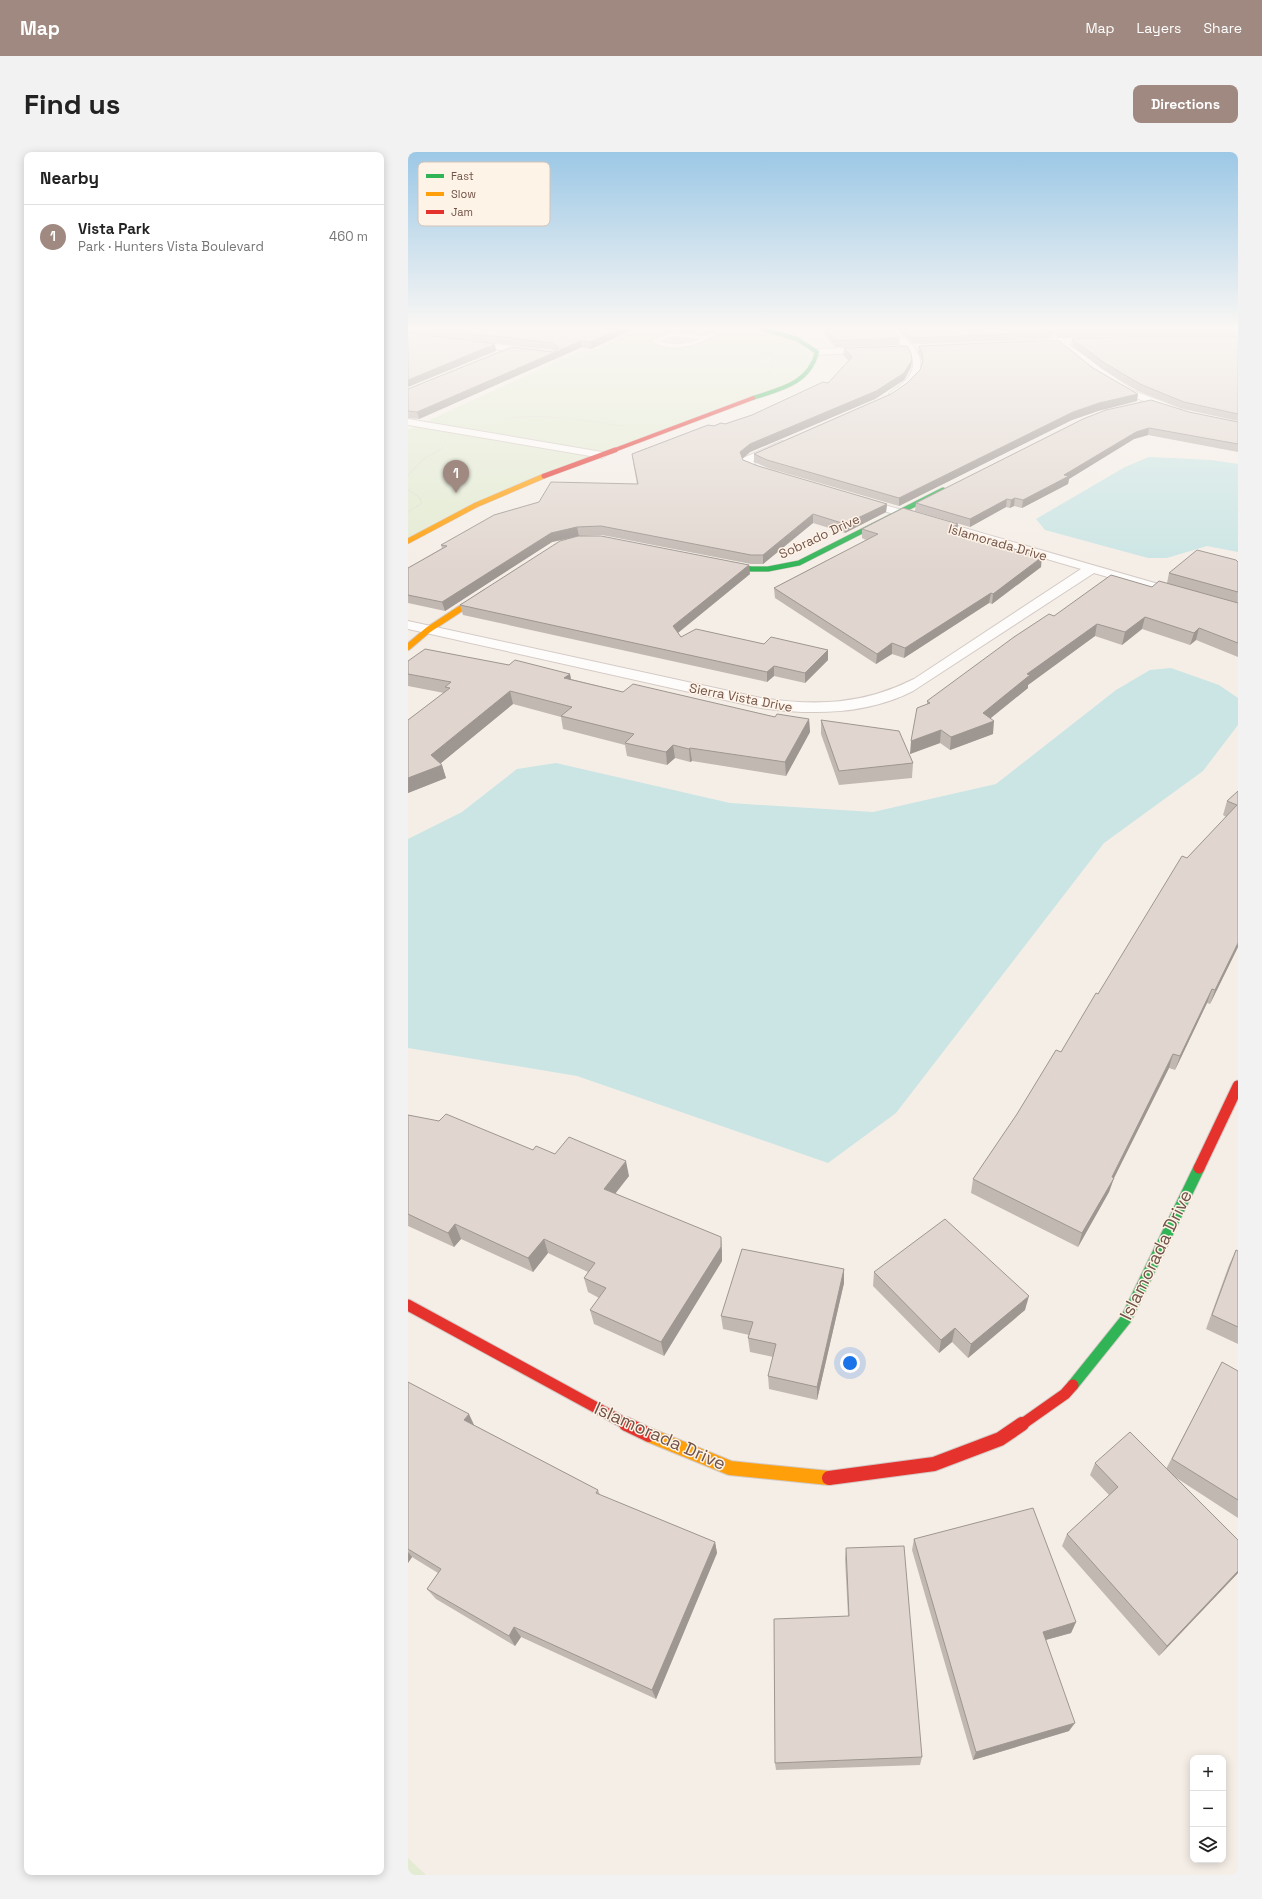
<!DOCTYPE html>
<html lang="en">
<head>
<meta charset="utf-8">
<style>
	body { margin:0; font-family:"Space Grotesk",sans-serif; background:#f2f2f2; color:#222 }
	.controls { position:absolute; right:12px; bottom:12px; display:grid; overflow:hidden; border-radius:8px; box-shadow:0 2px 10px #0003 }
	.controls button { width:36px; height:36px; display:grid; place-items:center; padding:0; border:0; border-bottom:1px solid #e0e0e0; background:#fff; color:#222; font:20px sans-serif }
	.you { position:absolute; left:442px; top:1211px; width:14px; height:14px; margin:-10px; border:3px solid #fff; border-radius:50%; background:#1a73e8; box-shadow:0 0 0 6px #1a73e833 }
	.badge { display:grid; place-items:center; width:26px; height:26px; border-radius:50%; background:#9f8980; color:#fff; font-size:13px; font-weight:700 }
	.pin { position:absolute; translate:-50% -33px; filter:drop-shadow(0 1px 2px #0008) }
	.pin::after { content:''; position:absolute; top:21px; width:14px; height:12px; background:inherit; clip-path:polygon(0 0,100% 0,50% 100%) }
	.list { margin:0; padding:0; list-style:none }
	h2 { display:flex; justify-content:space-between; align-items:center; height:52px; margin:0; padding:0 16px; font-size:17px }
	h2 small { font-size:13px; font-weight:400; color:#767676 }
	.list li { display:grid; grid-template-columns:26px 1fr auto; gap:12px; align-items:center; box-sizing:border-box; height:64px; padding:0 16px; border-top:1px solid #e0e0e0 }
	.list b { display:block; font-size:15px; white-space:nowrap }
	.list p { margin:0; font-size:13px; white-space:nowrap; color:#767676 }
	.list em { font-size:13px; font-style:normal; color:#767676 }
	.icon { flex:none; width:22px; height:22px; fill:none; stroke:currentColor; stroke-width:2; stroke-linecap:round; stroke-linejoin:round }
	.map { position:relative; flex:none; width:830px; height:1723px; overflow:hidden; border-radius:8px }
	header { display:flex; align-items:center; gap:24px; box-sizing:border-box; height:56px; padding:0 20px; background:#9f8980; color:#fff }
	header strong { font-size:19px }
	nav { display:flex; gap:22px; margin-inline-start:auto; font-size:14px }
	.intro { display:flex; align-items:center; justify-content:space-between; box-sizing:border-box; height:96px; padding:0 24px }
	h1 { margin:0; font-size:28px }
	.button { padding:10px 18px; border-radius:8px; background:#9f8980; color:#fff; font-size:14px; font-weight:700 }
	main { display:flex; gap:24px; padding:0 24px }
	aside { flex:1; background:#fff; border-radius:8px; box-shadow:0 2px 10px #0003 }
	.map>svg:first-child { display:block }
	.green { fill:#e3ebd2 }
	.water { fill:#cae5e4 }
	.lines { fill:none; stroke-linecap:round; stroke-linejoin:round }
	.lane-casing { stroke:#d4cac5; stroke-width:2 }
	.street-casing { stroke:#d4cac5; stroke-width:2 }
	.fast-far2-casing { stroke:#d4c9c4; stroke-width:5 }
	.fast-far1-casing { stroke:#d4c9c4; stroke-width:6 }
	.fast-casing { stroke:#d4c9c4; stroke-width:13 }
	.slow-far2-casing { stroke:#d4c9c4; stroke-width:6 }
	.slow-far1-casing { stroke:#d4c9c4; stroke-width:8 }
	.slow-casing { stroke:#d4c9c4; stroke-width:16 }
	.jam-far3-casing { stroke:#d4c9c4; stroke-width:5 }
	.jam-far2-casing { stroke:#d4c9c4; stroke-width:6 }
	.jam-far1-casing { stroke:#d4c9c4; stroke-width:13 }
	.jam-casing { stroke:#d4c9c4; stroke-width:16 }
	.path-far1 { stroke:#d7ccc9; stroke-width:1; stroke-dasharray:0.5 1.5; stroke-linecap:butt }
	.path { stroke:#d7ccc9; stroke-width:1.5; stroke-dasharray:0.5 1.5; stroke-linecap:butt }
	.lane { fill:#fefcfb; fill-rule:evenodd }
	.street { fill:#fefcfb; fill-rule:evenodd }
	.fast-far2 { stroke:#30b455; stroke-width:4 }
	.fast-far1 { stroke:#30b455; stroke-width:5 }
	.fast { stroke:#30b455; stroke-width:11 }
	.slow-far2 { stroke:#ff9f0a; stroke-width:5 }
	.slow-far1 { stroke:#ff9f0a; stroke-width:6 }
	.slow { stroke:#ff9f0a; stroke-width:14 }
	.jam-far3 { stroke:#e5322d; stroke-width:4 }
	.jam-far2 { stroke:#e5322d; stroke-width:5 }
	.jam-far1 { stroke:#e5322d; stroke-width:11 }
	.jam { stroke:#e5322d; stroke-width:14 }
	.wall { fill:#c2b8b2 }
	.shaded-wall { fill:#9e9691 }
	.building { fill:#e1d6cf; stroke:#9e9691 }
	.labels { text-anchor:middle; stroke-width:3; stroke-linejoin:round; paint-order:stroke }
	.far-street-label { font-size:13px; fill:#715349; stroke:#fef3e7 }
	.near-street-label { font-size:18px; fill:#715349; stroke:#fef3e7 }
	.key { fill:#fef3e7; stroke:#d4c3b8; stroke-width:1 }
	.key-label { font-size:11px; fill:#715349 }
</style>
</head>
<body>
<header>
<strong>Map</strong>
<nav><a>Map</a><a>Layers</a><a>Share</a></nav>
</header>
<div class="intro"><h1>Find us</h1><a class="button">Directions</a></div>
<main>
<aside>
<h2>Nearby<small></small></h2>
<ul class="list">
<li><span class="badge">1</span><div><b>Vista Park</b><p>Park · Hunters Vista Boulevard</p></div><em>460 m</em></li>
</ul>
</aside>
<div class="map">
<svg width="830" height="1723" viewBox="0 0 830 1723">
	<rect width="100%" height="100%" fill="#f5eee7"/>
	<g class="green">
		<path d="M230 177H355L373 182 409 200 395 226 123 329 0 389V278L150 209 167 202 189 197Z"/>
		<path d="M0 1706 18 1723H0Z"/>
	</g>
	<g class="water">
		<path d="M741 305 803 308 830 312V400L799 394 759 406H740L637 378 628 367 717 315Z"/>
		<path d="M763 516 811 533 830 546V573L795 619 696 691 488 961 420 1011 169 924 0 896V687L54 660 109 617 148 611 322 651 465 660 588 632 708 538 742 518Z"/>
	</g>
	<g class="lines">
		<defs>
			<path id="lane" d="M311 177H318C299 190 266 204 244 189L264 180 297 184ZM265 184 292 187C278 193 266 194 252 189Z"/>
			<g id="street">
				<path d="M477 177C486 177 489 181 496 186 513 198 519 216 504 233 499 238 493 243 486 245L481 242C486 237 493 234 498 228 519 204 489 193 477 177Z"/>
				<path d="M0 182 131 197 135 200 131 203 0 186Z"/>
				<path d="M646 186H696V190H693L660 192 726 239 771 256 773 258 768 261 765 260 720 243 650 192 621 194 617 191 621 188Z"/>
				<path d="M465 195 469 198 468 200 409 203 405 200 409 197Z"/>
				<path d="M0 267 194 300 199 303 194 306 0 273Z"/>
				<path d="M374 289 378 290 379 292 378 294 345 309 348 314 369 320 371 322 369 324 365 325C354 322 336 321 334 308L335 306Z"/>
				<path d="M449 345 830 455V463L686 421 505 539C458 563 404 563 353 556L0 477V469L353 546C409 554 454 553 506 527L673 417 445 350 443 348 445 346Z"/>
			</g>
			<path id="fast-far2" d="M345 246C372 237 401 232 409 200L389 187 355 177"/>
			<path id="fast-far1" d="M313 411 343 417H360L391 411 535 338"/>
			<path id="fast" d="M665 1233 718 1167 791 1016"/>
			<g id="slow-far2">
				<path d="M0 389 68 353 136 324"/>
				<path d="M54 456 77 440"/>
			</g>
			<path id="slow-far1" d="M0 495 20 478 55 455"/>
			<path id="slow" d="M241 1283 322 1316 421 1326"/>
			<path id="jam-far3" d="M204 299 345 246"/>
			<path id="jam-far2" d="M136 324 207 298"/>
			<g id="jam-far1">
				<path d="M791 1016 830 934"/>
				<path d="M0 1153 220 1273"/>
				<path d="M613 1273 657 1242 665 1233"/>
			</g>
			<g id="jam">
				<path d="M218 1272 241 1283"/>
				<path d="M421 1326 526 1312 592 1287 614 1272"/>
			</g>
		</defs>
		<use href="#lane" class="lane-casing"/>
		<use href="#street" class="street-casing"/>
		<use href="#fast-far2" class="fast-far2-casing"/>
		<use href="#fast-far1" class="fast-far1-casing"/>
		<use href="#fast" class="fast-casing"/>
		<use href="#slow-far2" class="slow-far2-casing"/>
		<use href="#slow-far1" class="slow-far1-casing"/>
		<use href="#slow" class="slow-casing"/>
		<use href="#jam-far3" class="jam-far3-casing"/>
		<use href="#jam-far2" class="jam-far2-casing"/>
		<use href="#jam-far1" class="jam-far1-casing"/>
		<use href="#jam" class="jam-casing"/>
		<g class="path-far1">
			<path d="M327 187C338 198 354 196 366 204L360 221"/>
			<path d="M96 267C137 260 176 269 216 274"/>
			<path d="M29 299 35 295"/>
		</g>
		<g class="path">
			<path d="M0 323 17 306 31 298"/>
			<path d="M0 338 11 345 14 351 0 360"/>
		</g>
		<use href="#lane" class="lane"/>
		<use href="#street" class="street"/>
		<use href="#fast-far2" class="fast-far2"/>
		<use href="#fast-far1" class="fast-far1"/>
		<use href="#fast" class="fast"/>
		<use href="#slow-far2" class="slow-far2"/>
		<use href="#slow-far1" class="slow-far1"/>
		<use href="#slow" class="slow"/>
		<use href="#jam-far3" class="jam-far3"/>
		<use href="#jam-far2" class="jam-far2"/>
		<use href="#jam-far1" class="jam-far1"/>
		<use href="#jam" class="jam"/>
	</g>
	<g class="wall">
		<path d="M0 177H226L183 197 174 195 11 267 0 266V237L145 200 147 198H146L0 181Z"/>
		<path d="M407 177H482L492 186 491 193 427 195 413 179Z"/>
		<path d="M489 177H830V185L707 184 654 186 645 182 642 184 641 187 505 192Z"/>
		<path d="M830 185V269L775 257 730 239 694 217 663 193 664 187Z"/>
		<path d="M511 194 685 216 729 249 690 259 664 268 491 354 360 316 346 310V302L483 242 499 231 512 218 514 211V208L510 200Z"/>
		<path d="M436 196 504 208 503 215 496 228 467 247 342 300 334 307 335 308 350 314 479 352 478 360 437 381 405 371 355 412H343L194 383 171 384 144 390 37 459 0 451V416L34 396 33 393 229 332 225 310 224 302 306 274 317 272 344 263 420 231 441 209 435 203Z"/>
		<path d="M781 260 830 270V300L740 283 726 287 661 327 660 332 614 356 606 354 602 356 598 355 562 375 507 359 508 351Z"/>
		<path d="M550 372V380L633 415 584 452 581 451 496 506 484 502 468 512 367 446 366 436 458 388 454 386V377Z"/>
		<path d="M830 410V505L788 488 782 493 734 477 714 493 687 484 620 533V536L583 566 585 582 542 598 532 591 502 602 519 553V549L646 464 759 431 761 421Z"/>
		<path d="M342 422 270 481 273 485 420 498V508L397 531 366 524 359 530 55 463 52 453Z"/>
		<path d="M0 509 101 513 162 522 163 527 215 540 367 565 401 567 402 580 378 624 284 609 282 610 267 606 259 613 219 604 217 593 155 577 153 565 105 552 33 611 38 626 0 641V568L36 541 0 534Z"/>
		<path d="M413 568 505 611 504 626 431 633 413 582Z"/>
		<path d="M830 639V795L802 852 799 851 767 918 761 916 706 1026 701 1040 670 1095 563 1041 565 1027 653 900 690 842 779 706 818 665 815 663 819 649Z"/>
		<path d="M0 963 125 998 147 1002 221 1024 207 1041 314 1099V1109L256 1204 186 1172 182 1158 191 1146 180 1140 176 1126 180 1120 140 1101 125 1120 53 1087 46 1095 0 1074Z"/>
		<path d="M828 1098 830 1099V1192L798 1177 821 1113Z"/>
		<path d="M436 1117V1131L409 1248 361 1237 360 1224 365 1205 342 1200 340 1186 341 1183 315 1177 313 1164Z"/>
		<path d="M466 1120 617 1158 560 1206 544 1190 531 1201 465 1134Z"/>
		<path d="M830 1219V1366L767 1325 830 1421 751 1504 654 1394 659 1382 701 1343 682 1323 687 1311 758 1317 807 1224Z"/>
		<path d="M0 1230 66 1273 190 1338 192 1343 307 1390 309 1401 248 1547 113 1485 107 1494 28 1447 19 1437 30 1421 4 1405 0 1411Z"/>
		<path d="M506 1387 668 1470 663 1481 638 1488 661 1579 565 1608 504 1398Z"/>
		<path d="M438 1396 514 1605 512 1613 368 1618 367 1611 440 1464 437 1407Z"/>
	</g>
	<g class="shaded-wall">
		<path d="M212 177H226L183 197 182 190Z"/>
		<path d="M643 177H646L645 182 642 184V180L641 178Z"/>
		<path d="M173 189 174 195 11 267 9 260Z"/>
		<path d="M87 192 88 199 0 235V228Z"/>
		<path d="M504 208 503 215 496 228 467 247 342 300 333 308 332 300 342 292Z"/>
		<path d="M730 242 729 249 690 259 664 268 491 354V346L665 260 691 251Z"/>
		<path d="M741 276 740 283 726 287 661 327 660 332 614 356 615 348 656 323 728 280Z"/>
		<path d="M607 346 606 354 602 356 603 348Z"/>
		<path d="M599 347 598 355 562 375V367Z"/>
		<path d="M479 352 478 360 437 381V372Z"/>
		<path d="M405 362V371L355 412V403Z"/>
		<path d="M550 372 549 382 540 378Z"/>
		<path d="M169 375 171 384 144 390 37 459 34 450 143 381Z"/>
		<path d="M634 405 633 415 584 452 585 442Z"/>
		<path d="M341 413 342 422 266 484 265 474Z"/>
		<path d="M583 441 581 451 496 506 497 496Z"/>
		<path d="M737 465 734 477 714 493 717 480Z"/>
		<path d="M689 472 687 484 620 533V536L574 573 586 569 585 582 542 598 543 585 575 561 619 522Z"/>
		<path d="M791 476 788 488 782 493 786 481Z"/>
		<path d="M484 491V502L468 512 469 502Z"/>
		<path d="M420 498V508L397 531V521Z"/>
		<path d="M366 514V524L359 530V520Z"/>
		<path d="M162 522 164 534 156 526Z"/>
		<path d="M102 539 105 552 27 616 34 613 38 626 0 641V626L23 603Z"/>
		<path d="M401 567 402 580 378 624 377 610Z"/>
		<path d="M533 578 532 591 502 602 503 589Z"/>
		<path d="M265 593 267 606 259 613 258 600Z"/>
		<path d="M282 596 284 609 282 610 281 597Z"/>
		<path d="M830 791V795L802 852 807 838Z"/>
		<path d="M804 837 799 851 767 918 772 904Z"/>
		<path d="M765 902 761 916 705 1028 706 1026 701 1040 670 1095 674 1081 704 1025Z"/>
		<path d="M218 1009 221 1024 200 1051 196 1037Z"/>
		<path d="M47 1072 53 1087 46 1095 40 1081Z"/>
		<path d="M313 1085 314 1099V1109L256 1204 253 1190Z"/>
		<path d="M136 1087 140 1101 125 1120 120 1106Z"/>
		<path d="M436 1117V1131L409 1248V1235Z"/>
		<path d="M621 1144 617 1158 560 1206 563 1192Z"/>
		<path d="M547 1176 544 1190 531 1201 533 1188Z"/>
		<path d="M61 1262 67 1275 56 1268Z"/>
		<path d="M307 1390 309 1401 248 1547 244 1538Z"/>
		<path d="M0 1400 4 1405 0 1411Z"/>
		<path d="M830 1419V1421L751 1504 759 1494Z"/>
		<path d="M668 1470 663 1481 630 1490 635 1480Z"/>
		<path d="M106 1475 113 1485 107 1494 101 1484Z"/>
		<path d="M667 1571 661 1579 565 1608 568 1600Z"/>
	</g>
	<g class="building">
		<path d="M26 177H212L182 190 173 189 9 260 0 259V237L104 195 145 200 151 196 145 191Z"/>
		<path d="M417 177H482L492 186 427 189Z"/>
		<path d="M496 177H643L641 178 642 180 505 186Z"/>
		<path d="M650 177H830V179L708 178 655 180Z"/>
		<path d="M0 181 87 192 0 228Z"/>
		<path d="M708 185H830V262L776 250 732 232 695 210 664 187Z"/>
		<path d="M650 188 685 216 730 242 691 251 665 260 491 346 359 308 346 302 483 242 499 231 512 218 515 209 514 201 511 194Z"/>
		<path d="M499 194 503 201 504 208 496 221 468 239 342 292 332 300 335 308 350 314 479 352 437 372 405 362 355 403H343L193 374 169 375 143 381 34 450 0 443V416L39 394 33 393 86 363 131 350 143 330 230 332 224 302 300 273 306 274 313 271 317 272 344 263 415 230 420 231 444 205 436 196Z"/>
		<path d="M743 248 781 260 830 270V292L741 276 728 280 656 323 661 324 615 348 607 346 603 348 599 347 562 367 508 351 675 267 698 258Z"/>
		<path d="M495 356 550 372 540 378 634 405 585 442 583 441 497 496 484 491 469 502 366 436 470 382 454 377Z"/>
		<path d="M170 384H193L341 413 265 474 273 485 288 477 356 492 363 485 420 498 397 521 366 514 359 520 52 453 152 389Z"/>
		<path d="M789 398 828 408 830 410V440L761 421Z"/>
		<path d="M703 423 744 435 751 429 830 451V491L791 476 786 481 737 465 717 480 689 472 619 522 622 523 575 561 586 569 543 585 533 578 503 589 509 556 522 551 519 549 606 485 641 462 646 464Z"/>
		<path d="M17 497 101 513 107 508 162 522 156 526 215 540 225 532 367 565 369 562 401 567 377 610 282 596 281 597 265 593 258 600 217 591 226 582 153 564 164 555 102 539 23 603 34 613 0 626V568L42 536 37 535 43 530 0 522V509Z"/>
		<path d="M413 568 491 579 505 611 431 619Z"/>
		<path d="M830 639V791L807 838 804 837 772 904 765 902 704 1025 706 1026 674 1081 565 1027 609 962 648 898 653 900 688 841 690 842 774 704 779 706 829 653 819 649Z"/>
		<path d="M38 962 125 998 128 994 147 1002 161 985 218 1009 196 1037 313 1085V1095L253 1190 182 1158 198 1136 176 1126 187 1111 136 1087 120 1106 47 1072 40 1081 0 1062V963L31 969Z"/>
		<path d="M537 1067 621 1144 563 1192 547 1176 533 1188 466 1120Z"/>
		<path d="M334 1097 436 1117 409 1235 360 1224 368 1192 340 1186 345 1170 313 1164Z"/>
		<path d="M828 1098 830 1099V1175L804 1163Z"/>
		<path d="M814 1210 830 1219V1348L764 1307Z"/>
		<path d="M0 1230 61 1262 56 1268 190 1338 188 1341 307 1390 244 1538 106 1475 101 1484 19 1437 33 1417 0 1397Z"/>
		<path d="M722 1280 830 1388V1419L759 1494 659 1382 710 1335 687 1311Z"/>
		<path d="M625 1356 668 1470 635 1480 667 1571 568 1600 506 1387Z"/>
		<path d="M496 1394 514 1605 367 1611 366 1467 441 1464 438 1396Z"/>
	</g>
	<linearGradient id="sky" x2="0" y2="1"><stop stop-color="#9cc8e6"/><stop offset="0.42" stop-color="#faf7f4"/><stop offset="1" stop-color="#faf7f4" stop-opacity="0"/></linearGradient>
	<rect width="830" height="419" fill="url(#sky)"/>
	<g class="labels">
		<g class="far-street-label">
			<text transform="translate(411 384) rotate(-25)" y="5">Sobrado Drive</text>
			<text transform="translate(590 390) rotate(16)" y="5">Islamorada Drive</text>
			<text transform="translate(333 545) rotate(11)" y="5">Sierra Vista Drive</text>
		</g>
		<g class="near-street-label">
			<text transform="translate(748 1103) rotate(-64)" y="6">Islamorada Drive</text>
			<text transform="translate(252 1284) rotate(24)" y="6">Islamorada Drive</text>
		</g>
	</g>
	<rect x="10" y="10" width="132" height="64" rx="6" class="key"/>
	<rect x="18" y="22" width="18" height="4" fill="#30b455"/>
	<rect x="18" y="40" width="18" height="4" fill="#ff9f0a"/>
	<rect x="18" y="58" width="18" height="4" fill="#e5322d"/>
	<g class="key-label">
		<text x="43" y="28">Fast</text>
		<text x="43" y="46">Slow</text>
		<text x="43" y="64">Jam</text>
	</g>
</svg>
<div class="controls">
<button>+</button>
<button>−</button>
<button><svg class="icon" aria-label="layers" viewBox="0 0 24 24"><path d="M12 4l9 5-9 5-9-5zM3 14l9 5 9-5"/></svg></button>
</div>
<div class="you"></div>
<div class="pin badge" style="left:48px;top:341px">1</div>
</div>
</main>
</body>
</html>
